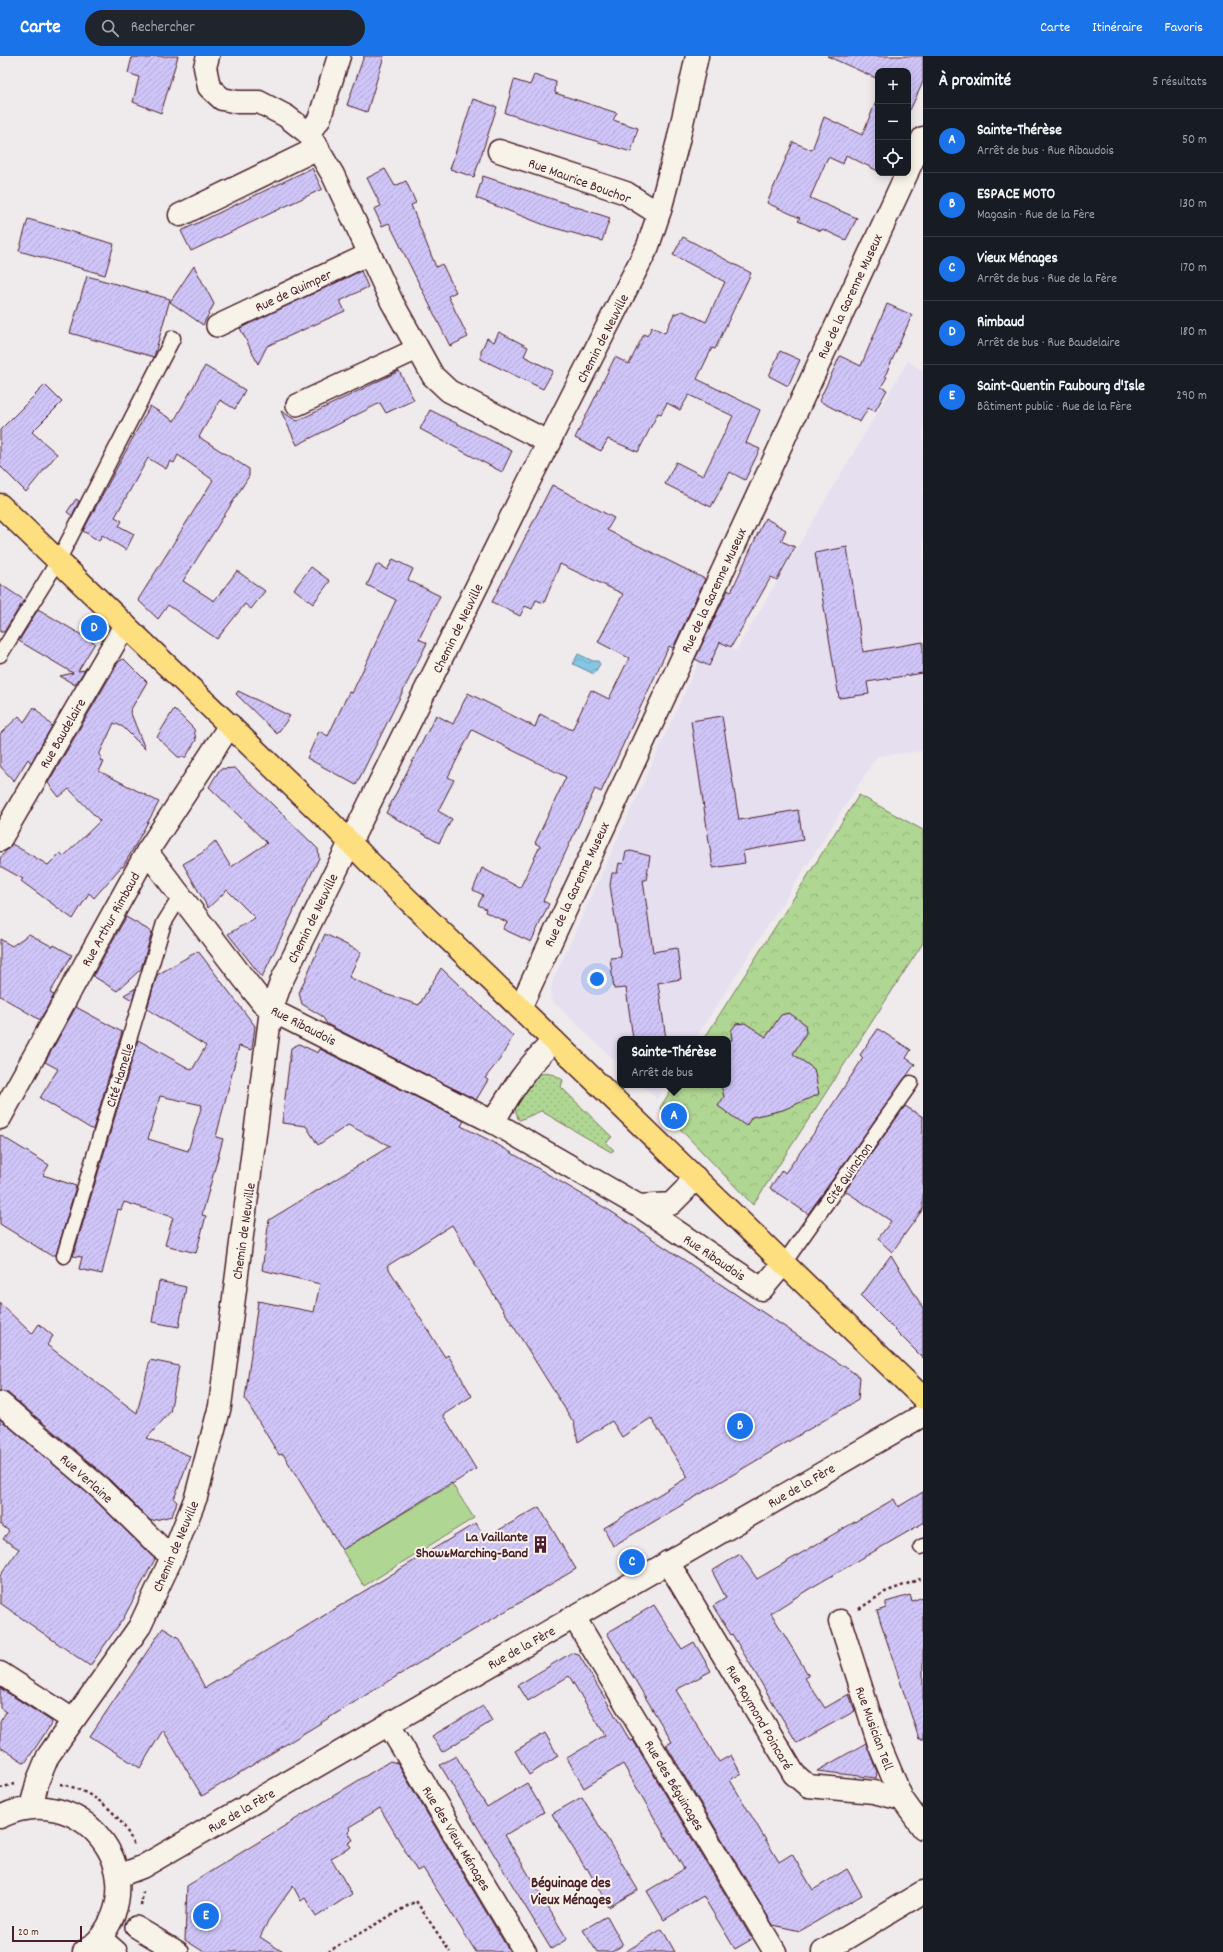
<!DOCTYPE html>
<html lang="fr">
<head>
<meta charset="utf-8">
<style>
	body { margin:0; font-family:Dekko,sans-serif; background:#20242c; color:#f1f3f6 }
	.controls { position:absolute; right:12px; top:12px; display:grid; overflow:hidden; border-radius:8px; box-shadow:0 2px 10px #0003 }
	.controls button { width:36px; height:36px; display:grid; place-items:center; padding:0; border:0; border-bottom:1px solid #363941; background:#171b24; color:#f1f3f6; font:20px sans-serif }
	.scale { position:absolute; left:12px; bottom:10px; width:70px; box-sizing:border-box; padding-left:4px; border:2px solid #4a1f2b; border-top:0; font-size:11px; line-height:14px; white-space:nowrap; color:#4a1f2b; -webkit-text-stroke:3px #f7f3e8; paint-order:stroke }
	.you { position:absolute; left:597px; top:923px; width:14px; height:14px; margin:-10px; border:3px solid #fff; border-radius:50%; background:#1a73e8; box-shadow:0 0 0 6px #1a73e833 }
	.badge { display:grid; place-items:center; width:26px; height:26px; border-radius:50%; background:#1a73e8; color:#fff; font-size:13px; font-weight:700 }
	.pin { position:absolute; translate:-50% -50%; border:2px solid #fff; box-shadow:0 1px 4px #0006 }
	.popup { position:absolute; left:617px; top:980px; width:114px; height:52px; box-sizing:border-box; display:grid; place-content:center; border-radius:8px; background:#171b24; filter:drop-shadow(0 1px 3px #0005); font-size:13px; white-space:nowrap; color:#9ea1a6 }
	.popup b { font-size:15px; color:#f1f3f6 }
	.popup::after { content:''; position:absolute; left:50%; top:100%; margin-left:-8px; border:8px solid transparent; border-top-color:#171b24 }
	.list { margin:0; padding:0; list-style:none }
	h2 { display:flex; justify-content:space-between; align-items:center; height:52px; margin:0; padding:0 16px; font-size:17px }
	h2 small { font-size:13px; font-weight:400; color:#9ea1a6 }
	.list li { display:grid; grid-template-columns:26px 1fr auto; gap:12px; align-items:center; box-sizing:border-box; height:64px; padding:0 16px; border-top:1px solid #363941 }
	.list b { display:block; font-size:15px; white-space:nowrap }
	.list p { margin:0; font-size:13px; white-space:nowrap; color:#9ea1a6 }
	.list em { font-size:13px; font-style:normal; color:#9ea1a6 }
	.icon { flex:none; width:22px; height:22px; fill:none; stroke:currentColor; stroke-width:2; stroke-linecap:round; stroke-linejoin:round }
	.map { position:relative; flex:none; width:923px; height:1896px; overflow:hidden }
	header { display:flex; align-items:center; gap:24px; box-sizing:border-box; height:56px; padding:0 20px; background:#1a73e8; color:#fff }
	header strong { font-size:19px }
	nav { display:flex; gap:22px; margin-inline-start:auto; font-size:14px }
	.search { width:280px; height:36px; background:#20242c; display:flex; align-items:center; gap:10px; box-sizing:border-box; padding:0 14px; border-radius:22px; color:#9ea1a6; font-size:15px }
	main { display:flex }
	aside { flex:1; background:#171b24 }
	.map>svg:first-child { display:block }
	.built { fill:#e5dfef }
	.grass { fill:url(#grass-dots); stroke:#7c7a5f }
	.forest { fill:url(#forest-crowns); stroke:#7c7a5f }
	.pitch { fill:#afd693; stroke:#7c7a5f }
	.water { fill:url(#water-waves); stroke:#6c849a }
	.building { fill:url(#building-hatch); stroke:#4a1f2b; fill-rule:evenodd }
	.lines { fill:none; stroke-linecap:round; stroke-linejoin:round }
	.service-casing { stroke:#4a1f2b; stroke-width:17 }
	.pedestrian-casing { stroke:#4a1f2b; stroke-width:24 }
	.minor-casing { stroke:#4a1f2b; stroke-width:25 }
	.secondary-casing { stroke:#4a1f2b; stroke-width:25 }
	.primary-casing { stroke:#4a1f2b; stroke-width:25 }
	.path { stroke:#4a1f2b; stroke-width:2.5; stroke-dasharray:3 3; stroke-linecap:butt }
	.service { stroke:#f7f3e8; stroke-width:14 }
	.pedestrian { stroke:#f7f3e8; stroke-width:21 }
	.minor { stroke:#f7f3e8; stroke-width:22 }
	.secondary { stroke:#f7f3e8; stroke-width:22 }
	.primary { stroke:#fedf80; stroke-width:22 }
	.labels { text-anchor:middle; stroke-width:4; stroke-linejoin:round; paint-order:stroke }
	.street-label { font-size:14px; fill:#4a1f2b; stroke:#f7f3e8 }
	.poi-label { font-size:14px; font-weight:bold; fill:#4a1f2b; stroke:#f7f3e8; text-anchor:end }
	.neighbourhood-label { font-size:15px; font-weight:bold; fill:#4a1f2b; stroke:#f7f3e8 }
</style>
</head>
<body>
<header>
<strong>Carte</strong>
<div class="search"><svg class="icon" aria-label="search" viewBox="0 0 24 24"><circle cx="10" cy="10" r="6"/><path d="M15 15l6 6"/></svg>Rechercher</div>
<nav><a>Carte</a><a>Itinéraire</a><a>Favoris</a></nav>
</header>
<main>
<div class="map">
<svg width="923" height="1896" viewBox="0 0 923 1896">
	<defs>
		<pattern id="grass-dots" width="8" height="8" patternUnits="userSpaceOnUse"><rect width="8" height="8" fill="#afd693"/><path d="M2 2h.1M6 6h.1" fill="none" stroke="#98b77f" stroke-width="1.8" stroke-linecap="round"/></pattern>
		<pattern id="forest-crowns" width="20" height="18" patternUnits="userSpaceOnUse"><rect width="20" height="18" fill="#afd693"/><path d="M2 6a3 3 0 1 1 6 0M12 15a3 3 0 1 1 6 0" fill="none" stroke="#98b77f"/></pattern>
		<pattern id="water-waves" width="16" height="10" patternUnits="userSpaceOnUse"><rect width="16" height="10" fill="#83c7e4"/><path d="M0 5q4-4 8 0t8 0" fill="none" stroke="#73aac4"/></pattern>
		<pattern id="building-hatch" width="6" height="6" patternUnits="userSpaceOnUse"><rect width="6" height="6" fill="#cfc5f8"/><path d="M-1 1l2-2M0 6l6-6M5 7l2-2" fill="none" stroke="#b3a9d5"/></pattern>
	</defs>
	<rect width="100%" height="100%" fill="#efeaeb"/>
	<filter id="ink" filterUnits="userSpaceOnUse"><feTurbulence type="fractalNoise" baseFrequency=".025" numOctaves="2"/><feDisplacementMap in="SourceGraphic" scale="8" xChannelSelector="R" yChannelSelector="G"/><feConvolveMatrix kernelMatrix="1 2 1 2 8 2 1 2 1" color-interpolation-filters="sRGB"/></filter>
	<g filter="url(#ink)">
		<g class="built">
			<path d="M908 305 923 315V695L877 700 695 983H620V1009L551 944 552 927 710 581 736 595Z"/>
			<path d="M642 1029H666L657 1043Z"/>
		</g>
		<path class="grass" d="M545 1017 555 1019 563 1024 561 1031 612 1081 606 1087 614 1094 611 1096 541 1055 520 1064 518 1063 515 1052C521 1039 529 1020 545 1017Z"/>
		<path class="forest" d="M859 739 923 774V887L753 1149 660 1052 674 1029H728V983H704Z"/>
		<path class="pitch" d="M452 1428 474 1462 364 1530 342 1494Z"/>
		<path class="water" d="M578 598 593 605H598L600 608 594 618 573 608Z"/>
		<g class="building">
			<path d="M151 0H178L161 57 133 46 139 21 128 17 132 1 150 2Z"/>
			<path d="M364 0H384L367 56 347 49Z"/>
			<path d="M827 0H923V26L910 54 908 53V15H878V23Z"/>
			<path d="M534 19 556 26 555 37 617 57 613 64 638 72 631 96 505 57 514 24 530 29Z"/>
			<path d="M878 41V115L846 99 843 108 828 101 810 142 857 162 846 184 822 173 821 175 798 165 800 162 767 147 793 86 812 94 824 61 862 79Z"/>
			<path d="M473 43 497 51 474 121 450 113Z"/>
			<path d="M312 112 322 133 191 195 181 175Z"/>
			<path d="M385 113 395 130 406 125 416 147 411 149 436 211 442 208 456 236 448 240 468 281 450 290 389 167 382 170 374 153 381 150 367 122Z"/>
			<path d="M483 120 610 162 602 185 547 170 476 142Z"/>
			<path d="M28 163 114 188 105 219 19 195Z"/>
			<path d="M683 181 751 217 715 293 712 292 697 323 760 354 746 387 760 393 745 424 730 416 711 451 665 428 676 406 703 420 733 360 689 339 680 354 667 347 661 358 658 357 638 396 608 383 601 395 575 382 615 301 629 308 644 278 647 280 652 271 665 277 674 258 683 255 706 266 725 226 673 199Z"/>
			<path d="M194 210 214 248 203 269 170 246Z"/>
			<path d="M361 215 368 231 340 245 345 255 267 290 258 308 240 272Z"/>
			<path d="M87 220 170 243 154 301 70 277Z"/>
			<path d="M887 248 912 259 885 320 887 321 881 331 887 334 875 355 868 352 860 366 819 345 840 300 861 310Z"/>
			<path d="M499 276 528 291 524 300 553 315 543 333 481 303V295L487 282 494 286Z"/>
			<path d="M780 295 800 304 788 330 769 320Z"/>
			<path d="M205 310 245 334 235 353 220 344 199 381 249 413V420L183 525 214 545 237 515 265 535 251 553 245 548 217 583 168 549 158 563 138 544 213 424 178 399 174 407 170 405 166 413 148 402 115 461 122 465 119 470 134 478 126 494 102 479 99 485 83 475 150 350 174 365Z"/>
			<path d="M399 315 414 344 386 357 380 347 297 389 281 355 297 365Z"/>
			<path d="M45 329 62 346 32 376 57 398 26 436 0 410V374Z"/>
			<path d="M430 354 512 395 502 416 420 373Z"/>
			<path d="M552 429 614 462 607 474 705 523 673 592 669 590 601 736 595 733 543 845 549 848 531 886 503 873 507 866 485 856 486 853 478 849 483 839 473 834 482 812 520 832 540 790 535 787 566 721 472 674 448 721 454 724 438 755 452 763 439 787 386 757 436 659 453 668 468 637 535 671 540 658 572 674 591 634 609 643 629 602 598 586 623 538 560 508 544 547 536 544 532 553 525 550 520 560 492 546Z"/>
			<path d="M76 443 79 445 72 460 67 456Z"/>
			<path d="M765 462 786 474 781 485 795 491 777 524 771 521 731 591 720 586 709 610 695 603 728 534 731 536Z"/>
			<path d="M847 491 863 596 923 586V617L867 626 869 638 839 642 815 497Z"/>
			<path d="M393 503 413 513 408 524 440 540 419 583 427 587 356 729 307 702 319 675 328 680 349 636 352 637 396 544 367 529 377 508 387 514Z"/>
			<path d="M311 511 330 525 313 548 294 533Z"/>
			<path d="M0 528 24 544 4 576H0Z"/>
			<path d="M38 553 95 587 78 615 85 614 75 629 60 620 73 617 19 585Z"/>
			<path d="M124 603 147 626 130 655 145 693 123 671 114 667 99 699 102 701 100 704 104 706 99 715 159 746 123 811H121L94 842 89 837 73 863 21 825 23 823 0 810V802L12 788 48 809 60 797 64 800 100 765 69 733 59 741 48 727 119 605Z"/>
			<path d="M238 635 290 660 277 678 236 638Z"/>
			<path d="M34 651 52 670 31 707 28 703 14 725 0 710V678L19 660 24 666Z"/>
			<path d="M174 653 194 673 196 684 186 701H178L157 681Z"/>
			<path d="M722 660 739 764 798 754 803 784 743 795 745 807 713 812 691 665Z"/>
			<path d="M235 712 318 793 319 802 262 921 228 878 255 862 227 834 208 852 183 808 202 797 215 785 231 811 267 787 209 731 220 713Z"/>
			<path d="M631 795 650 800 646 824H643L653 896 677 892 681 923 658 927 666 983H633L626 932 614 933 610 902 621 901 610 829 612 817H617L619 807 623 808 626 796Z"/>
			<path d="M126 861 152 876 141 913 117 935 93 920Z"/>
			<path d="M29 878 53 891 54 889 72 899 50 937 54 939 40 964 0 940V883L12 890Z"/>
			<path d="M325 878 361 896 349 921 385 938 419 949 441 912 513 980 500 1003 485 1022 488 1024 476 1044 327 968 322 960 302 948 299 937Z"/>
			<path d="M198 895 255 970 252 994 239 990 216 1081 223 1083 202 1159 206 1160 196 1197 165 1189 173 1161 124 1146 121 1154 118 1153 102 1218 79 1213 82 1201 73 1200 138 984 192 1014 206 990 147 953 157 919ZM160 1040 202 1049 188 1095 148 1083Z"/>
			<path d="M136 932 132 944 124 939Z"/>
			<path d="M76 951 122 976 93 1074 40 1042 58 1013 45 1006Z"/>
			<path d="M789 957 805 968 806 977 793 998 814 1013 819 1038 783 1054 752 1061 746 1070 718 1050 724 1041 721 1029H728V985L732 984 731 975 736 968 745 967 766 981 781 959Z"/>
			<path d="M878 973 911 994 906 1002 915 1008 808 1158 770 1132 782 1114 785 1117 814 1077 863 1002 860 999Z"/>
			<path d="M299 988 318 997 320 993 464 1065 461 1070 493 1086 612 1156 860 1321 858 1344 613 1490 604 1472 688 1421 651 1362 622 1381 612 1365 578 1386 574 1367 487 1228 452 1169 387 1210 445 1301 448 1299 472 1340 443 1359 476 1413 452 1428 451 1427 342 1494 283 1398 279 1399 245 1343 258 1245 314 1256 320 1228 262 1214 269 1164 390 1090 348 1069 318 1089 306 1070 282 1067 291 992Z"/>
			<path d="M905 1050 923 1061V1153L892 1196 878 1183 891 1165 845 1135Z"/>
			<path d="M0 1079 49 1109 43 1119 76 1130 56 1199H50L0 1168Z"/>
			<path d="M891 1199 923 1252V1302L861 1240Z"/>
			<path d="M159 1225 186 1231 179 1271 152 1266Z"/>
			<path d="M0 1247 32 1278 39 1268 53 1280 47 1289 137 1357 150 1304 179 1310 170 1356 147 1382 190 1400 174 1443 177 1446 172 1460 151 1465 109 1423 8 1337 0 1335Z"/>
			<path d="M0 1363 93 1442 155 1503 123 1563 90 1610 0 1547V1520L19 1493 3 1483 9 1475 0 1468Z"/>
			<path d="M923 1436V1467L809 1533 771 1557 809 1620 805 1622 825 1652 849 1638 855 1655 797 1687 732 1578 731 1579 713 1550 726 1542 712 1515 740 1498 757 1523 894 1443 898 1451Z"/>
			<path d="M539 1451 576 1513 397 1620 202 1740 163 1674 140 1712 90 1680 163 1572 179 1582 205 1632 476 1467 485 1482Z"/>
			<path d="M910 1539 912 1545 923 1541V1683H919L877 1555 886 1552V1546Z"/>
			<path d="M654 1549 682 1593 694 1586 711 1615 676 1634 719 1706 731 1699 741 1718 730 1724 779 1806 792 1798 813 1834 847 1813 862 1839 800 1875 773 1869 666 1689 672 1686 607 1577Z"/>
			<path d="M571 1597 579 1599 631 1686 633 1684 752 1883 735 1893 703 1840 664 1864 647 1835 684 1813 623 1708 584 1732 567 1702 605 1679 569 1620 528 1645 518 1629Z"/>
			<path d="M0 1632 51 1665 52 1667 25 1707 0 1691V1666L6 1656 0 1652Z"/>
			<path d="M483 1650 492 1665 442 1696 432 1680Z"/>
			<path d="M545 1677 558 1700 529 1719 515 1695Z"/>
			<path d="M866 1687 877 1716 876 1722 817 1715Z"/>
			<path d="M456 1700 487 1751 527 1727 544 1756 505 1779 567 1883 551 1893 440 1709Z"/>
			<path d="M390 1705 397 1707 510 1896H476L423 1812 417 1815 380 1752 349 1771 350 1775 348 1776 353 1784 348 1787 351 1791 331 1802 352 1838 316 1861 305 1842 301 1845 293 1830 268 1865 260 1881 283 1896H204L185 1884 187 1830Z"/>
			<path d="M582 1741 638 1834 609 1851 587 1812 586 1813 552 1758Z"/>
			<path d="M607 1860 623 1889 612 1896H597L583 1874Z"/>
			<path d="M662 1873 675 1896H625Z"/>
		</g>
		<g class="lines">
			<defs>
				<g id="service">
					<path d="M0 599 58 505 173 282"/>
					<path d="M64 1200 164 867 180 841"/>
					<path d="M784 1207 911 1027"/>
					<path d="M921 1491 923 1490"/>
				</g>
				<g id="pedestrian">
					<path d="M217 270 369 198"/>
					<path d="M297 349 417 293"/>
					<path d="M136 1871 178 1896"/>
				</g>
				<g id="minor">
					<path d="M208 0 205 11 209 31 222 43 238 46H259L286 60 308 77 333 119 392 246 433 320 449 335 550 387"/>
					<path d="M308 77 319 64 339 0"/>
					<path d="M499 95 626 137 648 151 660 154"/>
					<path d="M908 114 923 82"/>
					<path d="M180 159 318 92"/>
					<path d="M0 784 125 569"/>
					<path d="M147 796 241 919 262 946 271 954 493 1066 639 1150 671 1148 685 1134 695 1121"/>
					<path d="M520 952 907 117"/>
					<path d="M0 1062 147 796 230 669"/>
					<path d="M493 1066C511 1036 528 1008 554 985"/>
					<path d="M639 1150 762 1233 784 1207"/>
					<path d="M0 1347 101 1433 161 1492 173 1499"/>
					<path d="M668 1506 794 1718 808 1730 874 1736 902 1743"/>
					<path d="M574 1561 775 1896"/>
					<path d="M840 1565 879 1688 902 1743 923 1772"/>
					<path d="M0 1617 73 1664"/>
					<path d="M389 1669 525 1896"/>
					<path d="M100 1882 116 1896"/>
					<path d="M823 1896 923 1836"/>
				</g>
				<g id="secondary">
					<path d="M31 1751 38 1724 48 1700 140 1570 173 1499 196 1441 220 1350 271 954 282 924 528 427 648 190 660 154 678 85 697 0"/>
					<path d="M0 1761C79 1722 154 1814 100 1882 96 1887 90 1891 84 1896"/>
					<path d="M118 1820 142 1811 923 1359"/>
				</g>
				<path id="primary" d="M0 449 328 764 371 808 923 1342"/>
			</defs>
			<use href="#service" class="service-casing"/>
			<use href="#pedestrian" class="pedestrian-casing"/>
			<use href="#minor" class="minor-casing"/>
			<use href="#secondary" class="secondary-casing"/>
			<use href="#primary" class="primary-casing"/>
			<g class="path">
				<path d="M859 1553 885 1536 923 1522"/>
				<path d="M60 1728C93 1734 123 1759 134 1790"/>
				<path d="M0 1732 14 1728"/>
				<path d="M141 1850 143 1836"/>
				<path d="M330 1896 329 1895 416 1845 450 1896"/>
			</g>
			<use href="#service" class="service"/>
			<use href="#pedestrian" class="pedestrian"/>
			<use href="#minor" class="minor"/>
			<use href="#secondary" class="secondary"/>
			<use href="#primary" class="primary"/>
		</g>
	</g>
	<defs>
		<symbol id="building-bare" viewBox="-9 -9 18 18"><path d="M-4-6H4V6H1V3H-1V6H-4ZM-2.5-4.3h1.7v1.8h-1.7ZM.8-4.3h1.7v1.8H.8ZM-2.5-1h1.7V.8h-1.7ZM.8-1h1.7V.8H.8Z" fill="#4a1f2b" stroke="#f7f3e8" stroke-width="2.5" paint-order="stroke"/></symbol>
	</defs>
	<g fill-rule="evenodd">
		<use href="#building-bare" x="528" y="1476" width="25" height="25"/>
	</g>
	<g class="labels">
		<g class="street-label">
			<text transform="translate(580 124) rotate(20)" y="5">Rue Maurice Bouchor</text>
			<text transform="translate(293 234) rotate(-25)" y="5">Rue de Quimper</text>
			<text transform="translate(849 240) rotate(-65)" y="5">Rue de la Garenne Museux</text>
			<text transform="translate(602 282) rotate(-63)" y="5">Chemin de Neuville</text>
			<text transform="translate(713 534) rotate(-65)" y="5">Rue de la Garenne Museux</text>
			<text transform="translate(457 572) rotate(-64)" y="5">Chemin de Neuville</text>
			<text transform="translate(62 677) rotate(-60)" y="5">Rue Baudelaire</text>
			<text transform="translate(576 828) rotate(-65)" y="5">Rue de la Garenne Museux</text>
			<text transform="translate(312 862) rotate(-64)" y="5">Chemin de Neuville</text>
			<text transform="translate(110 863) rotate(-61)" y="5">Rue Arthur Rimbaud</text>
			<text transform="translate(304 969) rotate(27)" y="5">Rue Ribaudois</text>
			<text transform="translate(119 1019) rotate(-73)" y="5">Cité Hamelle</text>
			<text transform="translate(848 1117) rotate(-55)" y="5">Cité Quinchon</text>
			<text transform="translate(243 1175) rotate(-82)" y="5">Chemin de Neuville</text>
			<text transform="translate(715 1201) rotate(34)" y="5">Rue Ribaudois</text>
			<text transform="translate(87 1422) rotate(42)" y="5">Rue Verlaine</text>
			<text transform="translate(801 1429) rotate(-30)" y="5">Rue de la Fère</text>
			<text transform="translate(175 1490) rotate(-67)" y="5">Chemin de Neuville</text>
			<text transform="translate(521 1591) rotate(-29)" y="5">Rue de la Fère</text>
			<text transform="translate(760 1661) rotate(60)" y="5">Rue Raymond Poincaré</text>
			<text transform="translate(875 1672) rotate(70)" y="5">Rue Musician Tell</text>
			<text transform="translate(675 1729) rotate(59)" y="5">Rue des Béguinages</text>
			<text transform="translate(241 1754) rotate(-30)" y="5">Rue de la Fère</text>
			<text transform="translate(457 1782) rotate(59)" y="5">Rue des Vieux Ménages</text>
		</g>
		<g class="poi-label">
			<text x="528" y="1485">La Vaillante<tspan x="528" dy="16">Show&amp;Marching-Band</tspan></text>
		</g>
		<g class="neighbourhood-label">
			<text x="571" y="1831">Béguinage des<tspan x="571" dy="17">Vieux Ménages</tspan></text>
		</g>
	</g>
</svg>
<div class="controls">
<button>+</button>
<button>−</button>
<button><svg class="icon" aria-label="locate" viewBox="0 0 24 24"><circle cx="12" cy="12" r="6"/><path d="M12 2v4M12 18v4M2 12h4M18 12h4"/></svg></button>
</div>
<div class="scale">20 m</div>
<div class="you"></div>
<div class="pin badge" style="left:674px;top:1060px">A</div>
<div class="popup"><b>Sainte-Thérèse</b>Arrêt de bus</div>
<div class="pin badge" style="left:740px;top:1370px">B</div>
<div class="pin badge" style="left:632px;top:1506px">C</div>
<div class="pin badge" style="left:94px;top:572px">D</div>
<div class="pin badge" style="left:206px;top:1860px">E</div>
</div>
<aside>
<h2>À proximité<small>5 résultats</small></h2>
<ul class="list">
<li><span class="badge">A</span><div><b>Sainte-Thérèse</b><p>Arrêt de bus · Rue Ribaudois</p></div><em>50 m</em></li>
<li><span class="badge">B</span><div><b>ESPACE MOTO</b><p>Magasin · Rue de la Fère</p></div><em>130 m</em></li>
<li><span class="badge">C</span><div><b>Vieux Ménages</b><p>Arrêt de bus · Rue de la Fère</p></div><em>170 m</em></li>
<li><span class="badge">D</span><div><b>Rimbaud</b><p>Arrêt de bus · Rue Baudelaire</p></div><em>180 m</em></li>
<li><span class="badge">E</span><div><b>Saint-Quentin Faubourg d'Isle</b><p>Bâtiment public · Rue de la Fère</p></div><em>290 m</em></li>
</ul>
</aside>
</main>
</body>
</html>
